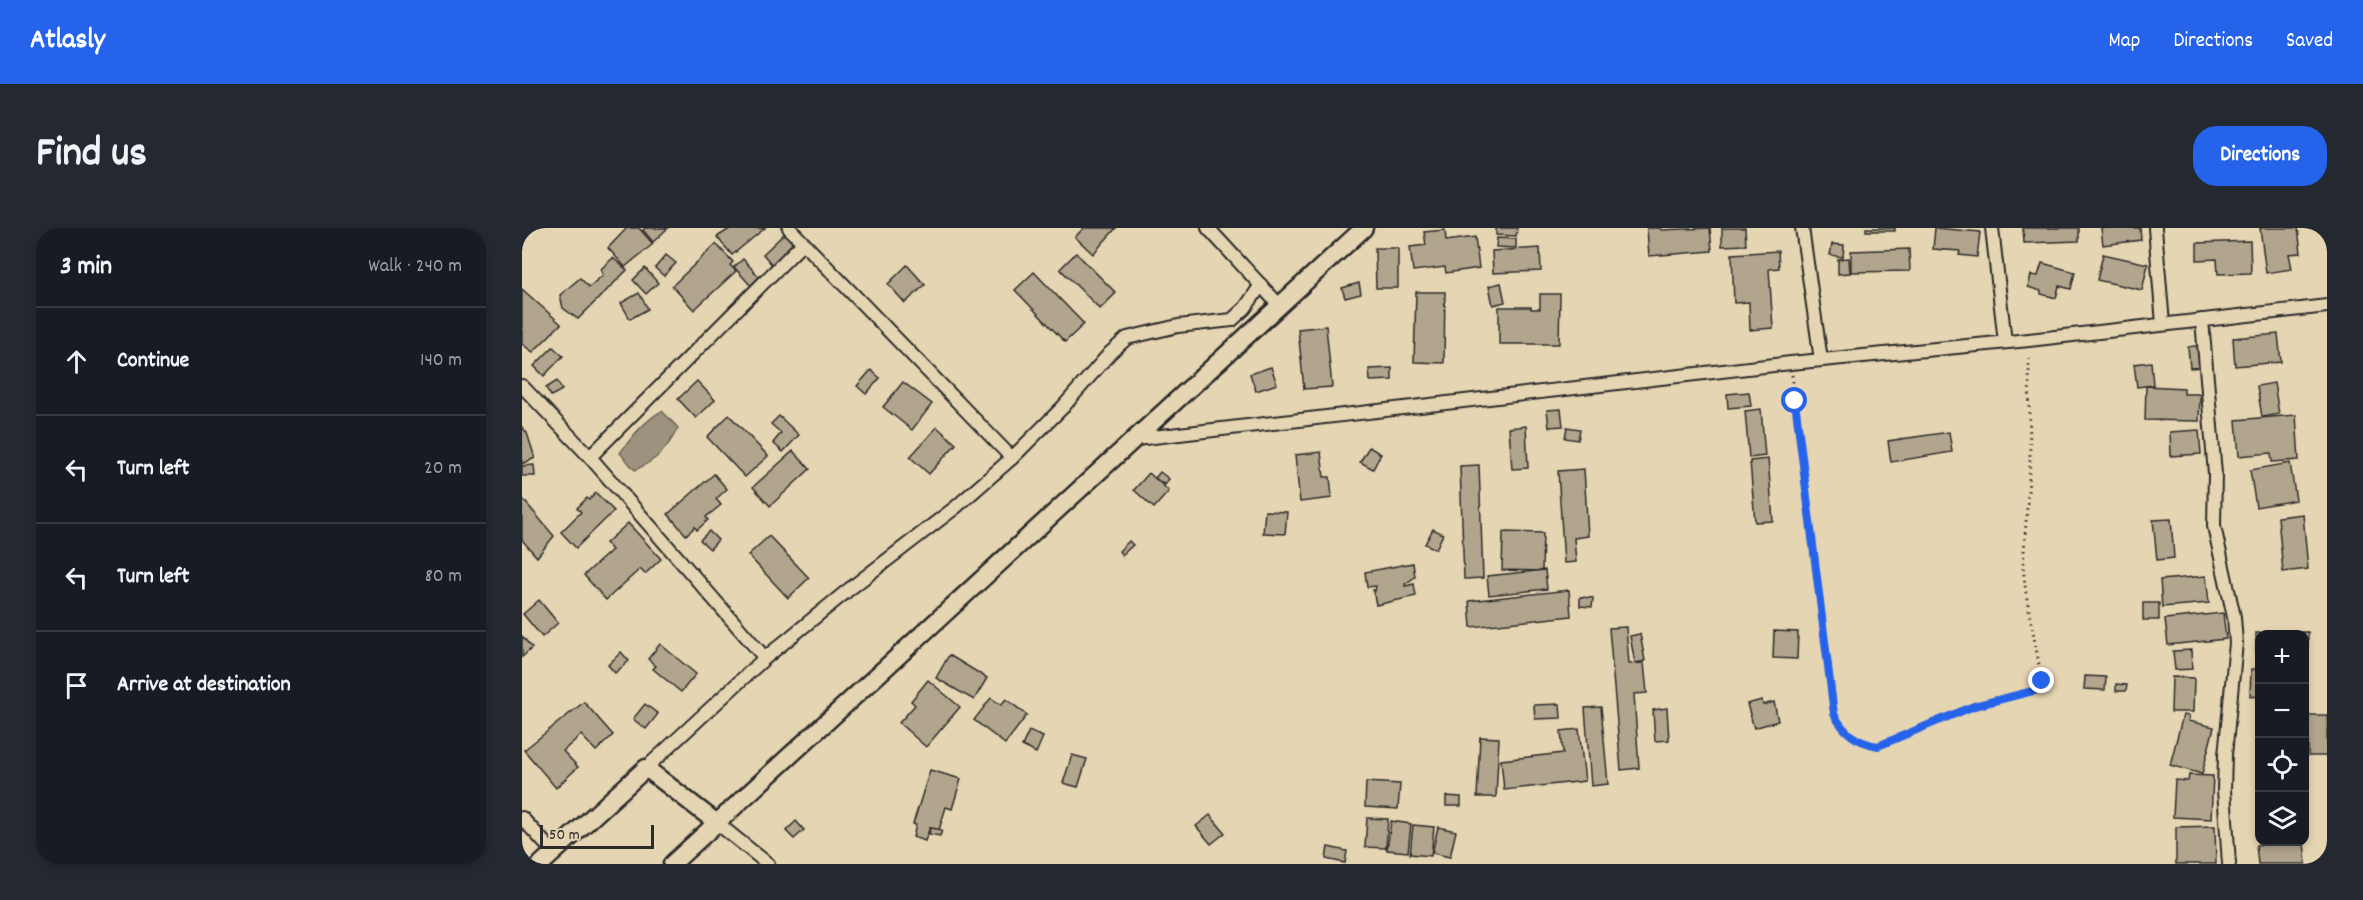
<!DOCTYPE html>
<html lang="en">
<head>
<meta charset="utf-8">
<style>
	body { margin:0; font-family:Dekko,sans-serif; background:#242831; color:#f1f3f6 }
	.controls { position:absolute; right:18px; bottom:18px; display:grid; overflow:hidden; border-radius:12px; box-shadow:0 3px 9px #0003 }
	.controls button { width:54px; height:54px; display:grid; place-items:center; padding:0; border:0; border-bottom:2px solid #363941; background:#171b24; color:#f1f3f6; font:30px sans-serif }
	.scale { position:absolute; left:18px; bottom:15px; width:114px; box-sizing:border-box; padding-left:6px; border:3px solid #2b2b2b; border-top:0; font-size:16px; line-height:21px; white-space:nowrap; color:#2b2b2b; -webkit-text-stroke:4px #e6d5b2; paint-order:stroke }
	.stop { position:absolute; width:18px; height:18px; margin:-14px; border:4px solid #2563eb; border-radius:50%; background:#fff }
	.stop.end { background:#2563eb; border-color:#fff; box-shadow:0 2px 6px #0008 }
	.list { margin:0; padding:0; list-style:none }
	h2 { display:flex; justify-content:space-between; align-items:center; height:78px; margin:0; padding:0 24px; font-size:26px }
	h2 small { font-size:20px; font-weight:400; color:#9ea1a6 }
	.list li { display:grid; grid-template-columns:39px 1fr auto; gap:18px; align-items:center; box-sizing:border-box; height:108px; padding:0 24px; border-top:2px solid #363941 }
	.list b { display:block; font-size:22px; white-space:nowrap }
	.list em { font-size:20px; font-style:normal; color:#9ea1a6 }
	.icon { flex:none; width:33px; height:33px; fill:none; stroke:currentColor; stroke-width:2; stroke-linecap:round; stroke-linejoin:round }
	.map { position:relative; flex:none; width:1805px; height:636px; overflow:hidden; border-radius:24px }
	header { display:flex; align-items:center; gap:36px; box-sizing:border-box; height:84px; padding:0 30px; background:#2563eb; color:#fff }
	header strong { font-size:28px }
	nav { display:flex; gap:33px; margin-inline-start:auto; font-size:21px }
	.intro { display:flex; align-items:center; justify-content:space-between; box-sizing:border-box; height:144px; padding:0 36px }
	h1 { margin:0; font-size:42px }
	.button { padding:15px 27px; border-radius:24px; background:#2563eb; color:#fff; font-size:21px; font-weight:700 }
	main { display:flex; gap:36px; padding:0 36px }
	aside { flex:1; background:#171b24; border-radius:24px; box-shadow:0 3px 9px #0003 }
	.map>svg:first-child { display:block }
	.water { fill:#9c927d; stroke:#6f695c; stroke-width:1.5 }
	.building { fill:#b2a58d; stroke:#2b2b2b; stroke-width:1.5 }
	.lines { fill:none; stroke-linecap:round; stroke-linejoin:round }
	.street-casing { stroke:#2b2b2b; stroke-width:16 }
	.secondary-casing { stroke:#2b2b2b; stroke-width:21 }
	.path { stroke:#2b2b2b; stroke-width:3; stroke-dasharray:1.5 4.5; stroke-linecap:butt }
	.street { stroke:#e6d5b2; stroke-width:12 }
	.secondary { stroke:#e6d5b2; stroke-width:16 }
	.route { stroke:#2563eb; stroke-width:8 }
</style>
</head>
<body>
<header>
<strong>Atlasly</strong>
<nav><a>Map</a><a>Directions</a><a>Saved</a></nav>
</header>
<div class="intro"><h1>Find us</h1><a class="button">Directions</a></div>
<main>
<aside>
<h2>3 min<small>Walk · 240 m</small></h2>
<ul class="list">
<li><svg class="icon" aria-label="ahead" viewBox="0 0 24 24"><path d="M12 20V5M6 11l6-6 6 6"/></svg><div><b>Continue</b></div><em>140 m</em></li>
<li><svg class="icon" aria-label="left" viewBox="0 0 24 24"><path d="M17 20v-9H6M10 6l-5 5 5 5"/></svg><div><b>Turn left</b></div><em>20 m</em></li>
<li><svg class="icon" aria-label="left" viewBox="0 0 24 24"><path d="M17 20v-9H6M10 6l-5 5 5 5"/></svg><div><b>Turn left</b></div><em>80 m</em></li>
<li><svg class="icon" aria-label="arrive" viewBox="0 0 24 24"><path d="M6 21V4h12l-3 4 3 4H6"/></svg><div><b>Arrive at destination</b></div></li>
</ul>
</aside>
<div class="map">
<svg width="1805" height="636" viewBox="0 0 1805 636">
	<rect width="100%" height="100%" fill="#e6d5b2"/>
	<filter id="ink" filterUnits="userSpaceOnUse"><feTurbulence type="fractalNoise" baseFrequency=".0167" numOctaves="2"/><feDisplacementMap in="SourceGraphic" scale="12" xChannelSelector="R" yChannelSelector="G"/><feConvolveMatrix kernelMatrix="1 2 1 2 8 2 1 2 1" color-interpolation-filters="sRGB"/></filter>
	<g filter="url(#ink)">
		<path class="water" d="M140 183 156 200C144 223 136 231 113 242L98 225C110 209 123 192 140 183Z"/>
		<g class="building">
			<path d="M105 0H117L131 16 103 39 86 20Z"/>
			<path d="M123 0H146L131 14 121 2Z"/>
			<path d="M209 0H243L210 27 195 9Z"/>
			<path d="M562 0H594L571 26 553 9Z"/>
			<path d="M974 0H995L994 8 974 7Z"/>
			<path d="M1125 0H1139V2L1188 0 1190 23 1127 28Z"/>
			<path d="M1200 0H1223L1224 17 1200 18Z"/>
			<rect x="1344" y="0" width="29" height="3"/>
			<path d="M1413 0 1458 4 1455 29 1437 27 1438 23 1411 21Z"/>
			<path d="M1501 0H1557V13L1502 15Z"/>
			<path d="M1579 0H1618L1619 12 1581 17Z"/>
			<path d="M1738 0H1776L1779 25 1767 26 1770 41 1744 45Z"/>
			<path d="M923 2 924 13 953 9 957 40 924 45 923 39 891 43 888 19 904 17 902 4Z"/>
			<path d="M262 6 273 17 251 38 241 26Z"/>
			<path d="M975 10 994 11V20L974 19Z"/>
			<path d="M1728 13 1729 45 1696 46 1695 31 1675 32V15Z"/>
			<path d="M194 16 211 34 208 37 214 43 172 82 150 58Z"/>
			<path d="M1310 16 1322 17 1321 29 1308 27Z"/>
			<path d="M853 20H876V60H854Z"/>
			<path d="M1018 20 1019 43 971 45 970 23Z"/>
			<path d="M1387 21 1388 43 1329 44V23Z"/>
			<path d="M1256 23 1257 40 1247 41 1251 100 1228 102 1227 74 1212 75 1210 26Z"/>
			<path d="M554 25 594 65 578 81 538 41Z"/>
			<path d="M1581 26 1626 36 1620 62 1575 52Z"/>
			<path d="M144 27 154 35 142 48 133 40Z"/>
			<path d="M91 30 105 42 56 91 41 80 38 67 58 50 67 59 81 47 79 41Z"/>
			<path d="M1327 30 1328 45 1316 46V31Z"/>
			<path d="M221 31 239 51 230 59 212 39Z"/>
			<path d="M1520 35 1553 44 1549 61 1537 58 1534 70 1519 66V63L1506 59 1509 47 1516 48Z"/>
			<path d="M385 37 403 57 383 75 366 56Z"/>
			<path d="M123 40 136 55 124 66 111 52Z"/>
			<path d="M512 44 562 96 543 114 493 62Z"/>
			<path d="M837 55 839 66 823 70 820 60Z"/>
			<path d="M979 55 983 74 971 77 967 58Z"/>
			<path d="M0 61 39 96 11 124 0 116Z"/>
			<path d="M894 64H923L922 135 892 134Z"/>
			<path d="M117 65 126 81 108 91 99 75Z"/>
			<path d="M1018 66H1038L1037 116H977V79H1009V81H1018Z"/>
			<path d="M804 98 810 159 782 161 776 101Z"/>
			<path d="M1756 106 1759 134 1713 138 1711 110Z"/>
			<path d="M1678 117 1681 139 1668 140 1666 119Z"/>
			<path d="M31 119 41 128 22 148 12 138Z"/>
			<path d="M1629 134 1631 157 1615 159 1612 136Z"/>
			<path d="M749 139 755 156 734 163 728 146Z"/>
			<path d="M870 140V152L848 153 847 141Z"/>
			<path d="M349 142 358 150 344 166 335 158Z"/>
			<path d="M35 153 40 162 29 168 24 160Z"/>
			<path d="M175 153 193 172 174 190 156 171Z"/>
			<path d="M381 154 410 176 390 202 361 179Z"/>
			<path d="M1752 155 1757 186 1740 189 1735 158Z"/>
			<path d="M1624 158 1662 160V166H1678L1677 193 1623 192Z"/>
			<path d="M1227 164 1229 178 1206 180 1205 166Z"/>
			<path d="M1039 181 1041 198 1027 199 1025 182Z"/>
			<path d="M1239 181 1243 228 1227 230 1223 183Z"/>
			<path d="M207 187 246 228 223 249 185 209Z"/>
			<path d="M1774 187 1777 232 1750 234 1749 225 1717 228 1714 192Z"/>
			<path d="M257 188 277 207 261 224 251 215 259 205 249 196Z"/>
			<path d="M1004 198 1006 240 990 241 987 200Z"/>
			<path d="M0 199 5 205 13 230 0 236Z"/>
			<path d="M415 199 434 216 407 246 388 229Z"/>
			<path d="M1045 199 1058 201 1056 212 1043 210Z"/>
			<path d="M1677 202 1679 226 1649 228 1648 204Z"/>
			<path d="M1427 204 1430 224 1369 234 1366 213Z"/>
			<path d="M847 219 859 226 851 241 838 234Z"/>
			<path d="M271 223 288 241 248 278 231 259Z"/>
			<path d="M799 224 802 249H808L810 270 778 274 773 227Z"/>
			<path d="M1246 231 1251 293 1233 294 1228 233Z"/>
			<path d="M1768 235 1774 272 1734 279 1728 242Z"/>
			<path d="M12 237 13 248H0V238Z"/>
			<path d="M957 237 961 350 942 351 938 238Z"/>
			<path d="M1062 241 1066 308 1052 310 1054 334 1042 335 1036 243Z"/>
			<path d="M638 244 647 251 643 257 633 250Z"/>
			<path d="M627 245 647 263 632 280 612 262Z"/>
			<path d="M192 246 205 261 194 271 199 277 184 289 186 292 175 302 173 299 164 307 146 286Z"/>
			<path d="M74 265 92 283 54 320 39 304 59 284 55 280 65 270 67 272Z"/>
			<path d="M0 270 32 308 15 329 0 312Z"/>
			<path d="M743 283 765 284 763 306 741 305Z"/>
			<path d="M1781 286 1786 341 1761 344 1756 289Z"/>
			<path d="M1649 291 1652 330 1635 332 1631 292Z"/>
			<path d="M106 295 139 331 123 346 118 341 84 372 62 347 90 322 84 315Z"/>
			<path d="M911 301 921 306 914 321 903 316Z"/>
			<path d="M187 303 196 312 188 321 178 312Z"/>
			<path d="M981 304 1021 305 1020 343 980 342Z"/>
			<path d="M247 308 287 350 266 370 226 327Z"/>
			<path d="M607 313 611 317 600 327 597 323Z"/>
			<path d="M891 335 893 349 883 356V358L892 356 894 368 854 377 851 362 853 363 854 358 845 359 843 344Z"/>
			<path d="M1023 342 1025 361 967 367 965 348Z"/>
			<path d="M1684 348 1687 375 1640 379 1638 352Z"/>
			<path d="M1047 362 1049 388 949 399 947 373Z"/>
			<path d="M1058 369 1071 370 1070 379 1058 378Z"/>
			<path d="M17 372 36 395 20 409 1 386Z"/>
			<rect x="1621" y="375" width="16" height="17"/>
			<path d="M1701 385 1704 411 1646 417 1643 391Z"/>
			<path d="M1104 399 1107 436 1122 435 1125 465 1112 466 1117 540 1099 542 1087 400Z"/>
			<path d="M1252 403 1276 404 1275 431 1251 430Z"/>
			<path d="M1786 404V432H1782V406H1738V433H1734V405Z"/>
			<path d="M1118 406 1123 433 1113 435 1108 408Z"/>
			<path d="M0 408 10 420 0 429Z"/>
			<path d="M138 416 174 446 159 464 131 441 134 438 126 431Z"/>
			<path d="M1669 422 1670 441 1653 442 1651 423Z"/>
			<path d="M99 424 107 433 93 445 86 437Z"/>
			<path d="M427 427 465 450 452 472 414 450Z"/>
			<path d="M1729 441H1738V469L1728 468Z"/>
			<path d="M1563 448 1584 449 1583 462 1562 461Z"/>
			<path d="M1650 449 1672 450 1671 484H1649Z"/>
			<path d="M406 452 438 479 404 519 377 495 393 477 389 473Z"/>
			<path d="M1594 456 1605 457 1604 463H1594Z"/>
			<path d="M469 470 479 477 484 471 505 487 483 516 452 492Z"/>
			<path d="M1240 472 1241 477 1252 474 1256 493 1232 500 1225 476Z"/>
			<path d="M62 474 91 507 74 523 59 507 41 523 56 539 34 560 2 522Z"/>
			<path d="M123 476 136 486 124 501 111 491Z"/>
			<path d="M1038 476 1039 490 1013 491 1012 477Z"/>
			<path d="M1079 479 1086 556 1069 558 1063 480Z"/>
			<path d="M1145 480 1147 512 1133 513 1131 482Z"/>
			<path d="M1661 487 1667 488 1666 493 1692 499 1680 546 1648 537Z"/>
			<rect x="1786" y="487" width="19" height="41"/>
			<path d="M1057 501 1063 553 982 562 979 532 1041 525 1039 503Z"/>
			<path d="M507 503 521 509 514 525 500 518Z"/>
			<path d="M958 509 977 510 974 569H955Z"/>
			<path d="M550 527 565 531 556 559 541 555Z"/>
			<path d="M408 542 439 551 430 581 424 579 417 602 408 599 403 613 391 609 394 597 391 596Z"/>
			<path d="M1667 547 1691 548 1689 591 1651 589 1653 552 1666 553Z"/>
			<path d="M844 554 878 556 876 581 843 579Z"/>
			<path d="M924 568 939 569V578H924Z"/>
			<path d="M688 587 703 605 689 616 674 598Z"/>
			<path d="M845 590 866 591 864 620 843 619Z"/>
			<path d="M274 593 282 602 272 611 264 603Z"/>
			<path d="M869 593 889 596 886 624 865 622Z"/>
			<path d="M891 597 912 599 909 628 888 626Z"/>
			<path d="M1693 598 1694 636H1654V599Z"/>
			<path d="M916 599 934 603 928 629 910 625Z"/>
			<path d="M408 600 420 602 418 608 407 606Z"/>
			<path d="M1782 614 1784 636H1736L1734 617Z"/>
			<path d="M806 619 825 623 823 635 804 631Z"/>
		</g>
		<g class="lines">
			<defs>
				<g id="street">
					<path d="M267 0 490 230"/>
					<path d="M686 0 757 77"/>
					<path d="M1280 0 1299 132"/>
					<path d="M1470 0 1483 114"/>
					<path d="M1633 0 1641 96"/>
					<path d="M1680 92 1693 246 1692 298 1712 389 1714 415 1703 527 1702 562 1707 636"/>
					<path d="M0 158 68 229 243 430"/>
					<path d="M614 211 1269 135 1507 112 1805 78"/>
					<path d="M68 229 281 15"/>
					<path d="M124 540 243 430 325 363 434 279 490 230 541 179 588 125 605 110 656 98 710 92 723 80 739 57"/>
					<path d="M0 590 31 624"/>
					<path d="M195 595 246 636"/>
				</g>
				<g id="secondary">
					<path d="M19 636 124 540 195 595"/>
					<path d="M150 636 842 0"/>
				</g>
			</defs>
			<use href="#street" class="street-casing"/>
			<use href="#secondary" class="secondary-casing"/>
			<path class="path" d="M1270 147 1312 486C1322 505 1335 514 1356 518 1393 504 1427 483 1465 474 1479 471 1517 467 1520 453L1504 365 1501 339 1508 234 1507 126"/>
			<use href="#street" class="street"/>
			<use href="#secondary" class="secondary"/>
		</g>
	</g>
	<g class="lines" filter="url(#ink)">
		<path class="route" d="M1273 173 1312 486C1322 505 1334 514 1356 518L1452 478 1515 462 1520 453"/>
	</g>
</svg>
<div class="controls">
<button>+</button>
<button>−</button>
<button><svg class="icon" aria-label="locate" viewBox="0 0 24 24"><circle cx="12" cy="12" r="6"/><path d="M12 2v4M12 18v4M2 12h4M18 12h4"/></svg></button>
<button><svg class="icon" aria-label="layers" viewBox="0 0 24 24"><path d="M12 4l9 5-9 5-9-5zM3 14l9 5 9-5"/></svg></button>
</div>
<div class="scale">50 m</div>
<div class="stop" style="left:1273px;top:173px"></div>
<div class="stop end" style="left:1520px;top:453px"></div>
</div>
</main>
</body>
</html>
